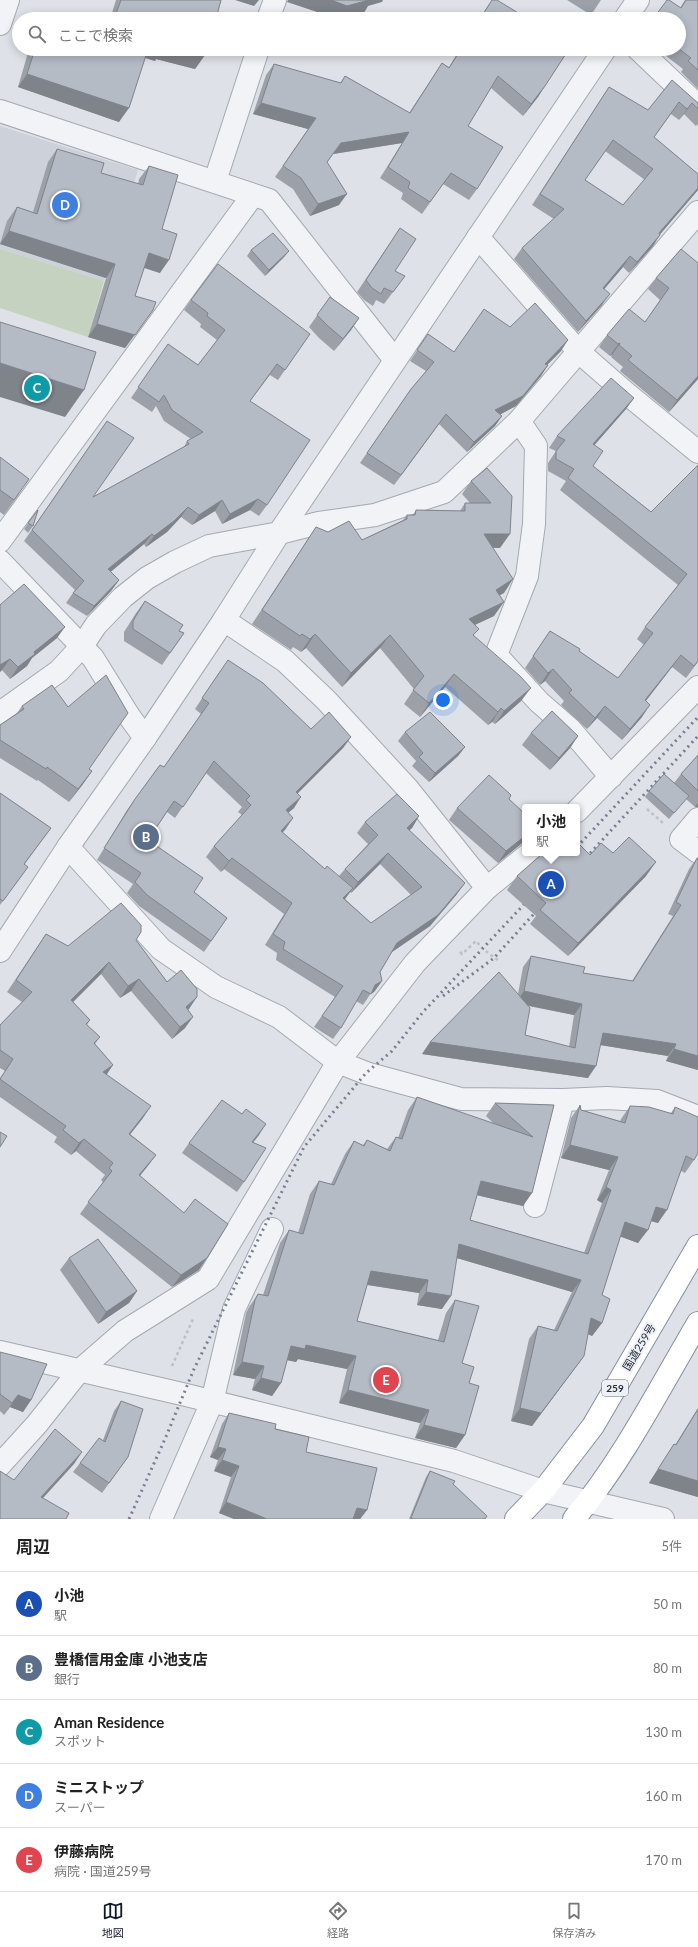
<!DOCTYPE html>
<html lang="ja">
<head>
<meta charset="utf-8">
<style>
	body { margin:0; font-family:Lato,"Noto Sans JP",sans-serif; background:#f6f6f6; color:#222 }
	.you { position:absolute; left:443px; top:700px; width:14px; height:14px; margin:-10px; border:3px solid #fff; border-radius:50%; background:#1a73e8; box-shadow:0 0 0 6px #1a73e833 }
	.badge { display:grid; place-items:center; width:26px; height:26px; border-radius:50%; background:#111827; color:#fff; font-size:13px; font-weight:700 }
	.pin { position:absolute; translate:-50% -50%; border:2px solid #fff; box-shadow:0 1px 4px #0006 }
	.popup { position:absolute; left:522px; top:804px; width:58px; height:52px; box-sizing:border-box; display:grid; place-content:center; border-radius:4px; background:#fff; filter:drop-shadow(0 1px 3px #0005); font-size:13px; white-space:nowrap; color:#767676 }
	.popup b { font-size:15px; color:#222 }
	.popup::after { content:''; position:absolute; left:50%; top:100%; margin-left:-8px; border:8px solid transparent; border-top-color:#fff }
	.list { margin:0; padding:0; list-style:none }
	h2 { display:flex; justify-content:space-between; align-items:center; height:52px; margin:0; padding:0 16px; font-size:17px }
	h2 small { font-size:13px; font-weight:400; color:#767676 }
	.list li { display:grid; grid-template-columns:26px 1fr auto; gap:12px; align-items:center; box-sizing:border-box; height:64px; padding:0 16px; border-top:1px solid #e0e0e0 }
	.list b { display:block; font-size:15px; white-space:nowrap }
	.list p { margin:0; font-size:13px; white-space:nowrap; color:#767676 }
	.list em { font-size:13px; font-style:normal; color:#767676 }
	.icon { flex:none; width:22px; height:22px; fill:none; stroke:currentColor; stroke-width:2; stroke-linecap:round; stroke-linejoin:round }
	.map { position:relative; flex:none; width:698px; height:1519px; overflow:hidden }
	.search { position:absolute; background:#fff; box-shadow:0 2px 10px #0003; left:12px; right:12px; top:12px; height:44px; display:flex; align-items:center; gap:10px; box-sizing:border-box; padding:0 14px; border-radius:22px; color:#767676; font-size:15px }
	.sheet { height:372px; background:#fff }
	nav { display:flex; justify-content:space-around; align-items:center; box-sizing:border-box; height:56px; border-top:1px solid #e0e0e0; background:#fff; font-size:11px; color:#767676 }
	nav a { display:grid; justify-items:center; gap:2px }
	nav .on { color:#111827 }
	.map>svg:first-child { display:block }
	.built { fill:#ccd1da }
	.green { fill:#c4d2bf }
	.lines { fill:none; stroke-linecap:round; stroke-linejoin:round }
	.minor-casing { stroke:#a3a9b2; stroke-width:24 }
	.highway-casing { stroke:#858f9f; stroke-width:24 }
	.path { stroke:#bcc0c6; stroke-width:2.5; stroke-dasharray:3 3; stroke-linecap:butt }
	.minor { stroke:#f1f3f6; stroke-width:22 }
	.highway { stroke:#fff; stroke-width:22 }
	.rail { stroke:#778192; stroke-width:3; stroke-dasharray:2 4; stroke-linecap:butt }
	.wall { fill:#9ca1a9; fill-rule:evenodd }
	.shaded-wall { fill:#7f838a }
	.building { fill:#b5bbc5; stroke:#7f838a; fill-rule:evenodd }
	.labels { text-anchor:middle; stroke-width:4; stroke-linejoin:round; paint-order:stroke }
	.shield { fill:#edf1f5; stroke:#626976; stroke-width:1 }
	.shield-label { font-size:10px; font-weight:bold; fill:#272f3f }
	.street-label { font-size:11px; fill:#272f3f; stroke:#edf1f5 }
</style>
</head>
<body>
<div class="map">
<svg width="698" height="1519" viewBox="0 0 698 1519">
	<rect width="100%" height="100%" fill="#dee2e8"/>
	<path class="built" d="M0 126 138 170 104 281 0 249Z"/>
	<path class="green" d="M0 249 104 281 88 337 0 308Z"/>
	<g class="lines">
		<defs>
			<g id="minor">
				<path d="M268 19 275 0"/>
				<path d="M625 19 638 0"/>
				<path d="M0 24 8 0"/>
				<path d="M638 49 698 106"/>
				<path d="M0 111 269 200 395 360"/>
				<path d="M215 181 258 49"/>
				<path d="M478 237 579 352 626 393 698 452"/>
				<path d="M519 421 536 446 534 524 527 576 496 655 539 702 570 729 611 777"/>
				<path d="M0 541 253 195"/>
				<path d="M0 561 93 658 129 716 145 738"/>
				<path d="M224 620 285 661 326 700 408 789 487 888"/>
				<path d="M0 713 59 671 82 646 96 625 123 597 147 578 175 562 209 546 279 533 319 523 375 515 444 492 519 421 698 212"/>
				<path d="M577 811 698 687"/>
				<path d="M698 819 681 839 698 852"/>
				<path d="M68 847 161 949 216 987 279 1017 338 1062 366 1073 461 1099 563 1100 607 1098 657 1101 698 1117"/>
				<path d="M0 951 68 847 145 738 224 620 279 533 605 49"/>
				<path d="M535 1206 563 1100"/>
				<path d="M0 1352 182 1394 454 1461 543 1491 663 1519"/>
				<path d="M0 1465 37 1424 79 1371 125 1331 208 1279 338 1062 415 963 487 888 530 853"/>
				<path d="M161 1519 212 1402 234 1309 272 1229"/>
			</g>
			<g id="highway">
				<path d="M516 1519 543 1491 593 1426 698 1246"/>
				<path d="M574 1519C623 1460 659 1389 698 1323"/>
			</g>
		</defs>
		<use href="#minor" class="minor-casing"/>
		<use href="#highway" class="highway-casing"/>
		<g class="path">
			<path d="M647 809 663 823"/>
			<path d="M460 952 462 954 476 941 483 949 499 961"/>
			<path d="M172 1366 193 1319"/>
		</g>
		<use href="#minor" class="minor"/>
		<use href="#highway" class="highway"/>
		<g class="rail">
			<path d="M577 847 698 717"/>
			<path d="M582 862 698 736"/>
			<path d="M443 996 494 958 541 906"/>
			<path d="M129 1519 165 1439 194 1369 304 1147 366 1073 392 1051 423 1012 531 897"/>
		</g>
	</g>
	<g class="wall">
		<path d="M116 0H221L216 19H110Z"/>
		<path d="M492 0 528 19H479Z"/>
		<path d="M567 0H601L591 15Z"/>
		<path d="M685 0H698V89L681 72 683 69 657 49H679L680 8Z"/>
		<path d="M29 49H207L205 55 195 69 156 59 155 61 145 58 119 122 18 87Z"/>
		<path d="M460 49H569L545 86 538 97 523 116 491 88 468 126 477 189 469 200 443 184 422 214 401 199 403 193 380 178 402 143 333 154 327 163 339 205 310 216 293 189 275 177 308 129 253 114 266 75 274 64 340 83 345 76 409 113 442 63 449 67Z"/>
		<path d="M672 80 698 103V124L696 126 684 114 679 120 671 114 654 137 698 174V190L660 234 653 246 629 273 623 267 604 289 602 305 578 332 514 259 522 248 554 219 532 205 609 87 648 110ZM605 151 645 180 623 205 585 180Z"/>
		<path d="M57 149 101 173 138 184 139 179 149 166 162 229 160 273 144 268 135 296 153 310 125 348 88 337 106 278 0 244 7 221 17 207 33 212 48 162Z"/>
		<path d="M400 228 395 271 396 288 384 304 376 300 373 306 364 300 357 292Z"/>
		<path d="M681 249 698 379 669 412 620 371 623 367 611 357 612 355 610 356 599 347 607 335 645 322 660 300 648 289 656 278Z"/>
		<path d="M251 250 289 251 284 257 265 276 247 256Z"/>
		<path d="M330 297 359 318 351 330 334 351 319 338 309 327Z"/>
		<path d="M191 300 310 334 278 380 270 375 250 401 267 505 259 516 250 510 222 524 215 511 192 525 181 517 167 532 146 547 144 544 110 572 119 580 111 591 87 616 66 603 75 590 24 541 107 421 93 497 184 447 187 441 191 439 164 421 156 406 152 412 131 398 168 344 198 365 217 340 200 327 201 324 184 310Z"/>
		<path d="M510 327 561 351 547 365H548L541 376 516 406 500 414 502 416 495 426 484 436 467 452 439 424 394 485 360 463 411 389 426 371 410 361 428 334 454 352Z"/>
		<path d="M634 398 626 409 594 445 593 466 651 512 698 465V662L686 678 672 667 646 701 642 717 622 740 597 718 587 729 561 705 564 701 545 681 540 685 525 668 550 631 618 678 644 645 637 639 645 627 678 585 560 490 566 481 548 471V463L556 451 549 448 557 436Z"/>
		<path d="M0 457 19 494 4 515 0 512Z"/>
		<path d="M487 468 500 548H493L504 593 499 595 494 616 475 625 474 636 521 701 495 724 492 722 488 725 445 687 420 717 404 704 414 689 380 648 342 687 306 648 301 652 293 647 291 650 252 624 316 527 328 532 362 540 403 520 407 515H413L416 510 460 511 465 503H470L462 494 471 481Z"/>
		<path d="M38 510 33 526 28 533 24 529Z"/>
		<path d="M145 601 179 631 184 633 162 665 124 641V632L136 613Z"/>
		<path d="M0 605 57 638 32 658 27 666 10 679 2 670 0 672Z"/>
		<path d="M220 671 311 729 351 737 343 748 298 793 294 808 288 813 293 818 282 832 325 869 339 876 345 869 368 844 357 833 365 822 419 816 412 828 409 830 457 894 430 926 392 952 380 972 382 981 374 992 371 993 363 1005 356 1001 341 1028 333 1039 314 1027 335 997 276 960 277 953 265 945 284 914 224 869 221 872 206 857 214 846 242 815 238 812 242 807 206 773 175 818 167 812 148 840 194 892 227 918 204 952 139 906 127 893 133 884 97 860 127 810 160 765 164 767 201 714 195 709ZM380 864 411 895 371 923 345 899 350 892 351 893Z"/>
		<path d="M22 706 89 769 92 771 83 784 69 802 38 780 37 781 0 758V725L17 713Z"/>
		<path d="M405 732 465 747 458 756 429 782 412 766 416 761 398 741Z"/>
		<path d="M531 733 578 736 570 748 550 770 522 745Z"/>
		<path d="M698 755V807H695L686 799 669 819 645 797 649 791 674 783 681 774Z"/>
		<path d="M0 793 51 828 24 865 28 867 0 905Z"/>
		<path d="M457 808 522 843 498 863 449 820Z"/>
		<path d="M541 853H577L590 855 613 853 646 876 568 956 530 924 536 916 507 890 517 876 542 854Z"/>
		<path d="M697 858 698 1070 666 1061 668 1056 600 1045 588 1078 422 1054 518 994 523 967 531 956 583 973 632 981 673 916 668 914 689 869ZM528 1006 574 1015 569 1047 525 1035Z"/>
		<path d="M46 934 68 946 136 940 188 1010 185 1028 172 1039 131 991 120 998 101 974 73 1002 90 1020 87 1025 100 1037 95 1044 113 1065 106 1074 143 1118 130 1134 156 1155 147 1167 140 1176 199 1270 172 1287 80 1214 103 1182 101 1180 105 1175 76 1151 71 1155 54 1142 57 1137 0 1097V1078L5 1071 0 1068V1025L22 1002 7 992Z"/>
		<path d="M417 1097 494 1124 486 1116 495 1103 554 1105 523 1206 477 1195 470 1220 584 1253 602 1203 597 1200 609 1170 561 1158 571 1118 580 1105 581 1110 620 1121 621 1119 630 1106 671 1113 675 1107 694 1160 685 1173 681 1171 658 1223 651 1221 638 1243 620 1236 602 1295V1323L592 1336 588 1334 575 1368 532 1426 511 1421 529 1339 538 1326 554 1330 572 1292 457 1258 442 1309 417 1305 419 1293 367 1285 357 1321 438 1340 446 1313 455 1300 462 1363 469 1383 465 1435 456 1448 415 1438 420 1423 339 1403 347 1369 298 1359 296 1362 287 1360 281 1383 272 1396 252 1390 255 1379 233 1375 246 1313 249 1307 258 1294 263 1295 280 1243 289 1230 298 1233 310 1194 319 1181 331 1184 345 1154 354 1141 363 1145 367 1140 387 1149 396 1137 398 1138 408 1110Z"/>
		<path d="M259 1135 253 1142 244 1182 237 1192 182 1153 189 1143Z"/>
		<path d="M69 1258 137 1291 129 1303 98 1324 60 1270Z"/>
		<path d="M0 1352 31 1400 23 1412 10 1407 4 1415 0 1411Z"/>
		<path d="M121 1401 128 1457 102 1493 73 1472 80 1463 103 1440 114 1411Z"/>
		<path d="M698 1408V1497L649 1483 665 1458 674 1444 675 1445Z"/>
		<path d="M229 1413 275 1429 306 1452 367 1510 360 1519H234L219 1513 231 1477 214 1471 218 1460 210 1457 222 1424Z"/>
		<path d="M430 1471 453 1484 485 1519H409L426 1477Z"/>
	</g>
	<g class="shaded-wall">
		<path d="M235 0H259L254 6Z"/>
		<path d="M288 0H383L382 2 368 6 364 13 338 19 287 2Z"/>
		<path d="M145 49H180L205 55 195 69 156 59 155 61 140 56Z"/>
		<path d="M27 74 129 108 119 122 18 87Z"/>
		<path d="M545 86 538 97 523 116 531 104Z"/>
		<path d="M261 103 316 118 308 129 253 114Z"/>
		<path d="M692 103 684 114 679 120 687 109Z"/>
		<path d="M409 132 402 143 333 154 341 143Z"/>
		<path d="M698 188V190L651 245 659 233Z"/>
		<path d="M347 194 339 205 310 216 318 204Z"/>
		<path d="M9 231 115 264 106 278 0 244Z"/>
		<path d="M660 235 653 246 629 273 637 262Z"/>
		<path d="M289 251 284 257 265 276 269 270Z"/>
		<path d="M149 253 169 260 160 273 139 266Z"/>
		<path d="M630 256 623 267 595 300 603 288Z"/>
		<path d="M610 294 602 305 578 332 586 321Z"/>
		<path d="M153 310 125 348 88 337 97 324Z"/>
		<path d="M359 318 351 330 334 351 343 339Z"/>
		<path d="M568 340 561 351 538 374 545 364Z"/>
		<path d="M620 343 612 355 610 356 618 344Z"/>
		<path d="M0 363 84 390 65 417 0 397Z"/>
		<path d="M548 365 541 376 516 406 488 421 495 410Z"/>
		<path d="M698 376V379L669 412 677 400Z"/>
		<path d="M634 398 626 409 585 456 593 444Z"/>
		<path d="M446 414 439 424 394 485 401 475Z"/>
		<path d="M502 416 495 426 467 452 474 442Z"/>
		<path d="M258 499 250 510 222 524 230 514Z"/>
		<path d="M222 500 215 511 192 525 199 515Z"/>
		<path d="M188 507 181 517 167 532 146 547 154 536Z"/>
		<path d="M152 534 144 544 101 580 108 569Z"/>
		<path d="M484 534H510L500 548 475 547Z"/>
		<path d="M513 579 504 593 486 603 496 590Z"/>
		<path d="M119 580 111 591 87 616 94 606Z"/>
		<path d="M504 602 494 616 459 632 469 619Z"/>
		<path d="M65 627 57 638 32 658 27 666 10 679 18 667 34 652Z"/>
		<path d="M315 634 306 648 301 652 310 639Z"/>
		<path d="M390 635 380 648 342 687 351 673Z"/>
		<path d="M681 655 672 667 637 712 645 700Z"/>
		<path d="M10 659 2 670 0 672V665Z"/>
		<path d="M553 669 545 681 540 685 548 673Z"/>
		<path d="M454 674 445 687 420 717 429 703Z"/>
		<path d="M531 688 521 701 495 724 504 711Z"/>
		<path d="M650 705 642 717 622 740 630 729Z"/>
		<path d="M605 706 597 718 587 729 595 718Z"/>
		<path d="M501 708 492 722 488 725 498 712Z"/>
		<path d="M578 736 570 748 550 770 559 758Z"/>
		<path d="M351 737 343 748 288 803 296 792Z"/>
		<path d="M465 747 458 756 429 782 435 773Z"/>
		<path d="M92 771 83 784 69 802 78 789Z"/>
		<path d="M301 797 294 808 278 821 286 810Z"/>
		<path d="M698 803V807H695Z"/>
		<path d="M419 816 412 828 399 840 407 828Z"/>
		<path d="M293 818 285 830 273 842 281 831Z"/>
		<path d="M525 836V842L522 843 498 863 506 851Z"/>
		<path d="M388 853 380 864 351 893 358 882Z"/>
		<path d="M232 858 224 869 221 872 229 861Z"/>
		<path d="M656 862 646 876 568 956 578 943Z"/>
		<path d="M465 883 457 894 430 926 389 954 397 943Z"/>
		<path d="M353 888 345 899 335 909 343 898Z"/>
		<path d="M109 962 101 974 63 1012 71 1000Z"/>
		<path d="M139 979 131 991 120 998 128 986Z"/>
		<path d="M382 981 374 992 371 994 375 985Z"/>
		<path d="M524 991 582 1004 574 1015 516 1003Z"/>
		<path d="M197 997 189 1009 177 1019 186 1007Z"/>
		<path d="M193 1017 185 1028 172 1039 180 1027Z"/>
		<path d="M603 1033 676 1044 668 1056 594 1044Z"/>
		<path d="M430 1042 596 1066 588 1078 422 1054Z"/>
		<path d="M674 1049 698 1056V1070L666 1061Z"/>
		<path d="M113 1065 105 1077 103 1072Z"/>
		<path d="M151 1106 143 1118 121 1146 129 1134Z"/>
		<path d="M266 1124 259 1135 245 1153 252 1142Z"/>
		<path d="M84 1139 76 1151 71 1155 79 1143Z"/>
		<path d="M570 1145 618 1157 609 1170 561 1158Z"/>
		<path d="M156 1155 147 1167 130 1187 139 1175Z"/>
		<path d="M481 1181 532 1193 523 1206 472 1194Z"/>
		<path d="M606 1187 611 1190 602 1203 597 1200Z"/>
		<path d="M656 1207 667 1210 658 1223 647 1220Z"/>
		<path d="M625 1222 648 1230 638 1243 616 1235Z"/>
		<path d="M459 1244 581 1280 572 1292 450 1256Z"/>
		<path d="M207 1258 199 1270 172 1287 181 1275Z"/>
		<path d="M371 1271 428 1280 419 1293 362 1284Z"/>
		<path d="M137 1291 129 1303 98 1324 106 1312Z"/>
		<path d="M426 1292 451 1296 442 1309 417 1305Z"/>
		<path d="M591 1318 602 1323 592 1336 582 1331Z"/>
		<path d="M306 1345 356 1356 347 1369 298 1359 296 1362 282 1359 291 1346Z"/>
		<path d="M584 1356 532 1426 511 1421 520 1408Z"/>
		<path d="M242 1362 264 1366 255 1379 233 1375Z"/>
		<path d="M261 1378 281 1383 272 1396 252 1390Z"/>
		<path d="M348 1390 429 1410 420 1423 339 1403Z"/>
		<path d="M18 1395 31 1400 23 1412 10 1407 4 1415Z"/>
		<path d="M424 1425 465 1435 456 1448 415 1438Z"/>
		<path d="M218 1447 226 1449 218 1460 210 1457Z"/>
		<path d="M82 1452 74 1464 33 1509 41 1497Z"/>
		<path d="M222 1460 239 1466 231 1477 214 1471Z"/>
		<path d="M658 1469 698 1481V1497L649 1483Z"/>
		<path d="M226 1502 267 1519H234L219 1513Z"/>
		<path d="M357 1508 367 1510 360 1519H350Z"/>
	</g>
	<g class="building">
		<path d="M121 0H221L216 19H114Z"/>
		<path d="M331 0H369L347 6Z"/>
		<path d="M492 0H497L528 19H480Z"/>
		<path d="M667 0H669L681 8 686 0H698V70L688 61 691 58 679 49V19H653Z"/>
		<path d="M35 49H148L129 108 27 74Z"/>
		<path d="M180 49H207L205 55Z"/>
		<path d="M461 49H569L545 86 531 104 498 76 468 126 503 147 477 189 451 173 430 202 408 188 410 182 388 167 409 132 341 143 327 162 347 194 318 204 301 178 283 166 316 118 261 103 274 64 341 83 345 76 410 113 442 63 449 68Z"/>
		<path d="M672 80 698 103V109L692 103 687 109 679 102 654 137 698 174V188L659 233 660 235 637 262 630 256 603 288 610 294 586 321 522 248 564 209 540 194 609 87 648 110ZM613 140 653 169 623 205 585 180Z"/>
		<path d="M57 149 104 163 101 173 143 185 149 166 178 175 162 229 177 234 169 260 149 253 135 296 156 302 153 310 135 335 97 324 115 264 9 231 17 207 37 214Z"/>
		<path d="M400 228 416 239 395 271 405 276 393 292 384 288 381 294 372 288 366 280Z"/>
		<path d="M273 233 289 251 269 270 251 250Z"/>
		<path d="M681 249 698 263V376L677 400 628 360 632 356 619 345 620 343 618 344 607 335 629 309 645 322 669 288 656 278Z"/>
		<path d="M218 264 310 334 285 370 277 364 250 401 310 440 267 505 258 499 230 514 222 500 199 515 188 507 174 521 154 536 152 534 108 569 119 580 94 606 73 593 84 581 32 530 107 421 134 438 93 497 189 444 187 441 203 432 172 410 164 395 159 402 138 387 168 344 198 365 225 330 207 316 208 313 191 300Z"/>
		<path d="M330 297 359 318 343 339 328 326 317 315Z"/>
		<path d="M535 303 568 340 545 364 548 365 523 396 495 410 502 416 492 426 474 442 446 414 401 475 367 453 411 389 434 362 417 350 428 334 454 352 484 309 510 327Z"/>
		<path d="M0 322 96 352 84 390 0 363Z"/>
		<path d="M611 378 634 398 593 444 603 451 593 466 651 512 698 465V661L694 666 681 655 645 700 650 705 630 729 605 706 595 718 569 693 572 690 553 669 548 673 533 656 550 631 580 649 579 651 618 678 653 633 645 627 687 574 568 478 574 469 556 459V451L565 440 557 436Z"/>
		<path d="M0 457 29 479 14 500 0 490Z"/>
		<path d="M487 468 512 496 510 534H484L513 579 496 590 504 602 469 619 479 629 473 635 520 676 531 688 504 711 501 708 498 712 454 674 429 703 413 690 424 676 390 635 351 673 315 634 310 639 302 634 300 636 262 610 316 527 328 532 349 521 362 540 407 519V515H415L416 510 465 511V503H491L471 481Z"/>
		<path d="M38 510 33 526 28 523Z"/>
		<path d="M24 584 65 627 34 652 35 654 18 667 10 659 0 665V605Z"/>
		<path d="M145 601 183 625 179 631 184 633 170 653 133 629V621Z"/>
		<path d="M228 660 263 683 311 729 329 712 351 737 296 792 301 797 286 810 293 818 281 831 325 869 327 866 353 888 343 898 371 923 422 887 388 853 358 882 345 869 378 835 365 822 397 794 419 816 407 828 465 883 438 915 397 943 380 972 382 981 375 985 371 994 363 990 341 1028 322 1016 343 986 283 949 285 942 273 934 292 903 232 858 229 861 214 846 251 805 246 800 250 796 214 761 183 807 174 801 148 840 203 878 194 892 227 918 211 941 147 895 135 882 141 873 104 848 135 799 160 765 164 767 209 703 202 698Z"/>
		<path d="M106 675 128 713 89 769 92 771 78 789 47 767 46 769 0 740V725L24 709 22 706 52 685 68 707Z"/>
		<path d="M552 711 578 736 559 758 531 733Z"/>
		<path d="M430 712 465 747 435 773 419 757 423 753 405 732Z"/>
		<path d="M698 755V791L681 774Z"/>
		<path d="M664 774 689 796 674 813 649 791Z"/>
		<path d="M489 775 511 795 509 799 525 814V836L506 851 457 808Z"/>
		<path d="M0 793 51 828 24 864 28 867 3 901 0 899Z"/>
		<path d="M629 837 656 862 578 943 540 910 546 903 517 876 543 853H577V842L590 855 601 843 613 853Z"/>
		<path d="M697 858H698V1056L674 1049 676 1044 603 1033 596 1066 430 1042 499 972 530 1008 525 1035 575 1048 582 1004 524 991 531 956 585 967 583 973 633 981 681 905 676 902Z"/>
		<path d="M121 903 141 925V932L136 940 167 982 181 970 197 989V997L186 1007 193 1017 180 1027 139 979 128 986 109 962 71 1000 90 1020 86 1024 100 1037 94 1043 113 1065 103 1072 151 1106 129 1134 156 1155 139 1175 184 1213 195 1199 228 1224 207 1258 181 1275 88 1202 112 1171 109 1168 113 1163 84 1139 79 1143 63 1130 66 1126 0 1079 13 1059 0 1050V1025L32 992 16 980 46 934 68 946Z"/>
		<path d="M417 1097 533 1137 495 1103 554 1105 532 1193 481 1181 470 1220 588 1254 611 1190 606 1187 618 1157 570 1145 580 1105 581 1110 625 1123 630 1106 649 1107 673 1114 675 1107 698 1117V1153L694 1160 686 1156 667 1210 656 1207 648 1230 625 1222 602 1295 610 1299 602 1323 591 1318 584 1356 541 1413 520 1408 538 1326 557 1331 581 1280 459 1244 451 1296 426 1292 428 1280 371 1271 357 1321 444 1342 455 1300 479 1306 462 1363 474 1367 469 1383 479 1386 465 1435 424 1425 429 1410 348 1390 356 1356 306 1345 305 1349 291 1346 281 1383 261 1378 264 1366 242 1362 255 1300 258 1294 268 1296 289 1230 303 1234 319 1181 334 1185 354 1141 364 1146 367 1140 390 1151 396 1137 402 1139Z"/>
		<path d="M222 1100 242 1114 246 1109 266 1124 252 1142 266 1148 244 1182 189 1143Z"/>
		<path d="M0 1132 7 1136 0 1147Z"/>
		<path d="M98 1239 137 1291 106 1312 69 1258Z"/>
		<path d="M0 1352 47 1364 31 1400 18 1395 12 1403 0 1394Z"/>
		<path d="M121 1401 143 1409 128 1457 109 1483 80 1463 99 1438 105 1442Z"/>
		<path d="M698 1409V1481L658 1469 674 1444 676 1445Z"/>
		<path d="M229 1413 276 1424 275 1429 309 1437 306 1452 377 1468 367 1510 357 1508 353 1519H267L226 1502 239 1466 222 1460 226 1449 218 1447Z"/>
		<path d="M55 1429 82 1452 41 1497 69 1513 66 1519H0V1471L14 1480Z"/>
		<path d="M430 1471 455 1481 453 1484 487 1516 485 1519H413L411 1518Z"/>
	</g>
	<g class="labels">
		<rect class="shield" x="602" y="1380" width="26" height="16" rx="3"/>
		<g class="shield-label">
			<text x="615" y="1392">259</text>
		</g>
		<g class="street-label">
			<text transform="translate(639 1347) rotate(-59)" y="4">国道259号</text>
		</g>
	</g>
</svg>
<div class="you"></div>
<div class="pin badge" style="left:551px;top:884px;background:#1a4fb4">A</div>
<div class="popup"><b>小池</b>駅</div>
<div class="pin badge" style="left:146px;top:837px;background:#5c6f8a">B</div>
<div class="pin badge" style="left:37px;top:388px;background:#0f9aa8">C</div>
<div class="pin badge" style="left:65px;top:205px;background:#3f7fe0">D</div>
<div class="pin badge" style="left:386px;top:1380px;background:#e0444e">E</div>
<div class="search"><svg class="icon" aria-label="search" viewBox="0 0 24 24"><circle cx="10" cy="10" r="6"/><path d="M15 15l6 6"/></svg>ここで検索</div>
</div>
<section class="sheet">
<h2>周辺<small>5件</small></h2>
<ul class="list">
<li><span class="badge" style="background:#1a4fb4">A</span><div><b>小池</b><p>駅</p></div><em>50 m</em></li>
<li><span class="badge" style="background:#5c6f8a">B</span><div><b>豊橋信用金庫 小池支店</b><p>銀行</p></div><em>80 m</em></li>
<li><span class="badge" style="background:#0f9aa8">C</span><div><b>Aman Residence</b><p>スポット</p></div><em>130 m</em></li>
<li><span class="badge" style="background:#3f7fe0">D</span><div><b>ミニストップ</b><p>スーパー</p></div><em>160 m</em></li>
<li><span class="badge" style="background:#e0444e">E</span><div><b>伊藤病院</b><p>病院 · 国道259号</p></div><em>170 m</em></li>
</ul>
</section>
<nav>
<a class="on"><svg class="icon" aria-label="map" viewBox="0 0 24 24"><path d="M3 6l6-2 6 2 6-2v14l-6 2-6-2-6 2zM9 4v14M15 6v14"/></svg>地図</a>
<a><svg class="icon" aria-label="directions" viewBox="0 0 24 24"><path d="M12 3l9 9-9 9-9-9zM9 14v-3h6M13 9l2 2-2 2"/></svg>経路</a>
<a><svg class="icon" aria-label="saved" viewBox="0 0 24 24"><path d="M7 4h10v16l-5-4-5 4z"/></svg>保存済み</a>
</nav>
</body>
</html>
